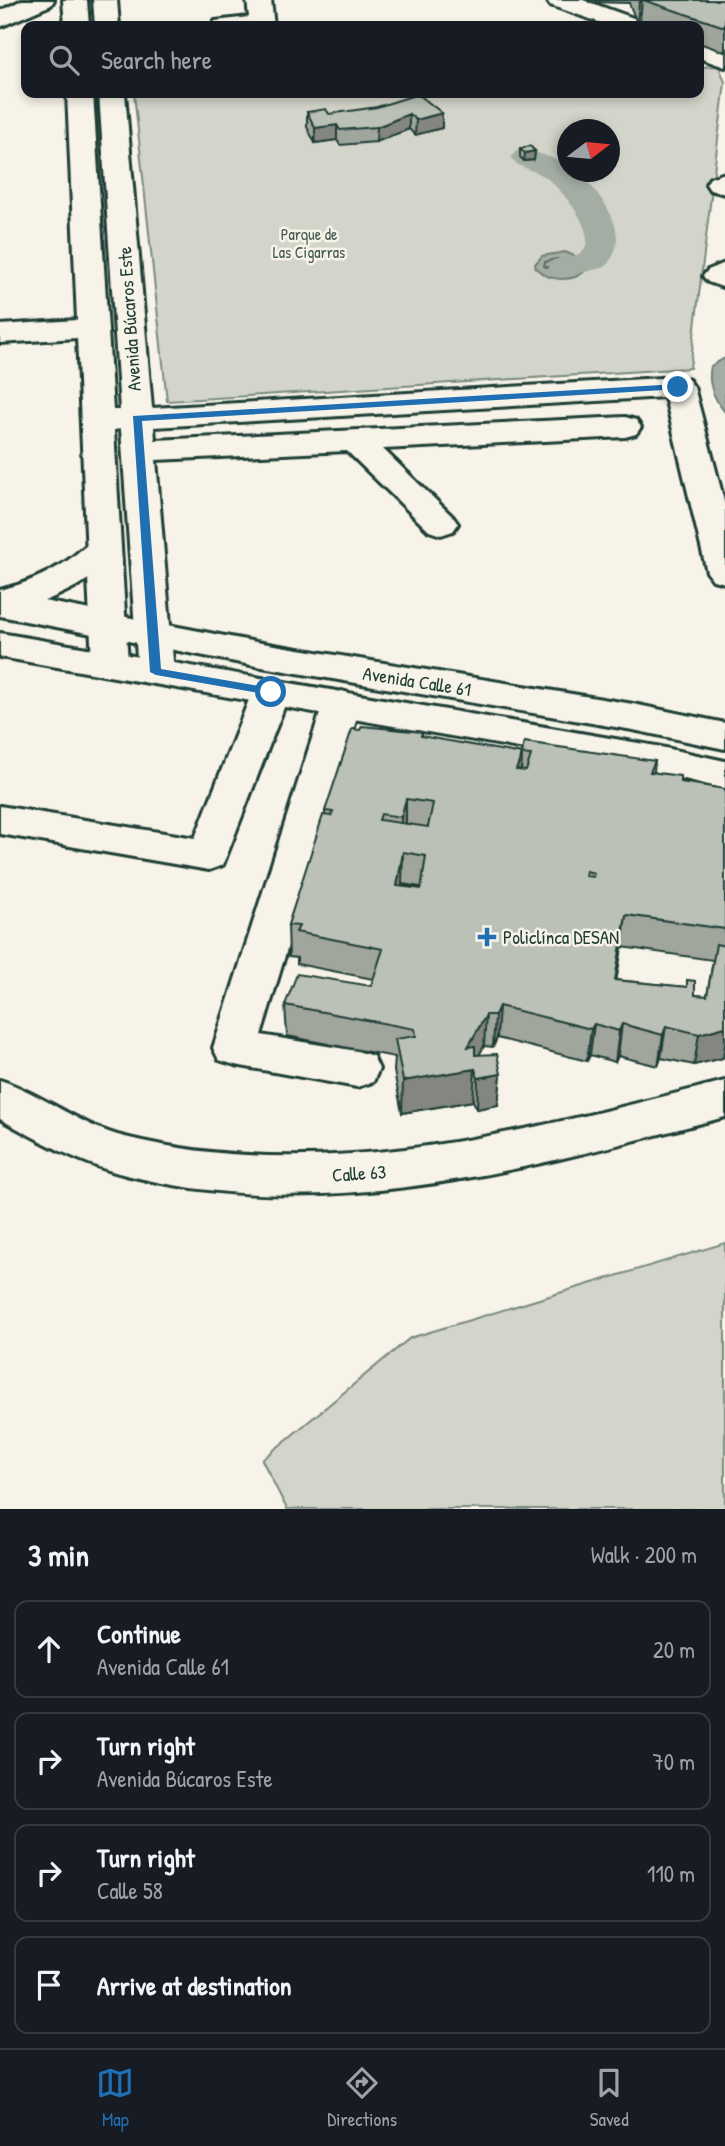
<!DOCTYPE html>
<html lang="en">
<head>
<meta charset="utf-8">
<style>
	body { margin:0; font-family:"Patrick Hand",sans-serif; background:#242831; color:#f1f3f6 }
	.compass { position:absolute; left:557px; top:119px; width:63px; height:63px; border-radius:50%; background:#171b24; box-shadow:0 4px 10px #0003; rotate:74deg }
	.stop { position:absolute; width:21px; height:21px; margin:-16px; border:5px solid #1f6fb2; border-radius:50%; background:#fff }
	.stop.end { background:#1f6fb2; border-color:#fff; box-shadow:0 2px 7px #0008 }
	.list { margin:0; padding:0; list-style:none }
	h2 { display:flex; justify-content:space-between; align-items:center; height:91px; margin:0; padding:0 28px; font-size:30px }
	h2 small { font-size:23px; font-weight:400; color:#9ea1a6 }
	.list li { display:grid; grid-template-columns:46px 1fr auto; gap:21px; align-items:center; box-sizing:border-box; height:98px; margin:0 14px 14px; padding:0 14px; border:2px solid #363941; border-radius:14px }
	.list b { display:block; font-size:26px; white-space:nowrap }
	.list p { margin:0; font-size:23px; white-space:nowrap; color:#9ea1a6 }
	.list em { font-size:23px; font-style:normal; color:#9ea1a6 }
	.icon { flex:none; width:38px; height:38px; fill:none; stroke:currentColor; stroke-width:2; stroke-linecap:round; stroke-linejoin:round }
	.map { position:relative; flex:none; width:725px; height:1509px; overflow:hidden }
	.search { position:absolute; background:#171b24; box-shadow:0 4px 10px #0003; left:21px; right:21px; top:21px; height:77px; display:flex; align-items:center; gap:18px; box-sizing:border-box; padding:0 24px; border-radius:14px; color:#9ea1a6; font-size:26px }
	.sheet { height:539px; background:#171b24 }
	nav { display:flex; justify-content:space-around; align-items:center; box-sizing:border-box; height:98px; border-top:2px solid #363941; background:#171b24; font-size:19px; color:#9ea1a6 }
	nav a { display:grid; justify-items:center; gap:4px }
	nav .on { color:#1f6fb2 }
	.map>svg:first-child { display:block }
	.green { fill:#d3d5ca; stroke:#79897f; stroke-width:2; fill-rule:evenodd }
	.water { fill:#a4ada3; stroke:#6f8077; stroke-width:2 }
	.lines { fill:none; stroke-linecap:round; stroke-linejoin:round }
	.shore { stroke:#546a60; stroke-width:2 }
	.canal { fill:#a4ada3; fill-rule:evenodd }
	.minor-casing { stroke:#1f3d34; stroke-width:6 }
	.major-casing { stroke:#1f3d34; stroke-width:6 }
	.minor { fill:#f7f3e8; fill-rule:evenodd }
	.major { fill:#f7f3e8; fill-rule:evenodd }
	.wall { fill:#a1a69d; stroke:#1f3d34; stroke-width:2; fill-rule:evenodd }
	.shaded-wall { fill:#83877f; stroke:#1f3d34; stroke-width:2 }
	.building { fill:#bbc1b6; stroke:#1f3d34; stroke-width:2; fill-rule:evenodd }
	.route { fill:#1f6fb2 }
	.poi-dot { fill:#1f6fb2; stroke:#f7f3e8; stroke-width:2.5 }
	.labels { text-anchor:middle; stroke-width:5; stroke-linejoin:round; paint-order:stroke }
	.far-park-label { font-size:16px; fill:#435b52; stroke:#f7f3e8 }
	.street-label { font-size:19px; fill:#1f3d34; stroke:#f7f3e8 }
	.poi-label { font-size:19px; fill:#1f3d34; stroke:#f7f3e8; text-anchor:start }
</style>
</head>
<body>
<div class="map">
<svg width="725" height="1509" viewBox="0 0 725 1509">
	<rect width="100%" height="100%" fill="#f7f3e8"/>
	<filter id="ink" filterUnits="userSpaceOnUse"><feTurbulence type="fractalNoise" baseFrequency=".0143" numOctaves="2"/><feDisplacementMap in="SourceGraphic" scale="14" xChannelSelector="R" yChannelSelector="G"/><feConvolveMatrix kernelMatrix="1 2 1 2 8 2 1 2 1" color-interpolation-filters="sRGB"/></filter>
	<g filter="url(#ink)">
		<g class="green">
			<path d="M719 66 725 82 690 368 167 401 134 93H699V67ZM568 130H610V172H568Z"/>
			<path d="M725 1243V1509H287L262 1460 410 1338Z"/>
		</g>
		<g class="water">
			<path d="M565 252 584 260 587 269C574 283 549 282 536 268L535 264 542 256Z"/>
			<path d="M725 358V412C714 399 707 383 711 366Z"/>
		</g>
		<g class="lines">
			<path class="shore" d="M556 259 577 263 578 267 562 272 544 266 545 262Z"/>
			<path class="canal" d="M527 149 568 164V172H578C602 196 635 235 605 267L565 277 553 274 548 267 553 260C561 258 573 258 580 253 604 237 559 186 544 176 533 169 519 169 511 158L516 151Z"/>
			<defs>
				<g id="minor">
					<path d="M22 0H54L51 5 0 27V11Z"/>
					<path d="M63 0H87L89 26H65Z"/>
					<path d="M93 0H117L119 26H95Z"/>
					<path d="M247 0H271L274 26H212L215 21 249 17Z"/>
					<path d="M547 0H583L642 21 646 26H610L550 5Z"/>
					<path d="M699 42 725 50V67L699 58Z"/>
					<path d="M67 93H93L113 410H120L99 93H125L152 408 678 377 689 380 694 387 725 505V583L713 580 707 572 665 397 154 427 155 440 625 417 636 420 641 427 636 434 625 437 383 449 453 517 458 524 453 531 441 535 429 531 347 451 156 460 174 672 169 681 156 684 143 681 138 672 121 429 114 430 128 664 123 673 110 676 97 673 92 664 77 338 0 343V325L77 320Z"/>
					<path d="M725 173V194L710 190 706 184 710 178Z"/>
					<path d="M725 263V288L708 282 703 276 708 270Z"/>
					<path d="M271 679 284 683 290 692 223 865 209 870 0 834V806L195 838 252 692 258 683Z"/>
					<path d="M342 691 355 695 361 704 261 1035 357 1051 373 1056 379 1069 373 1082 357 1087 235 1065 219 1060 213 1048 323 704 329 695Z"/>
					<path d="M0 1080C43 1094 80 1126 125 1137 326 1187 530 1130 725 1081V1117C530 1168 327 1226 126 1175 81 1164 40 1141 0 1119Z"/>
				</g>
				<g id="major">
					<path d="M104 537 116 540 121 548C104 574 72 590 44 601L256 642 633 704 725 723V749L633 730 256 666 0 616V590C24 584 46 575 67 561 80 552 88 541 104 537Z"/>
					<path d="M0 633 656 746 725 761V789L656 772 0 657Z"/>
				</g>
			</defs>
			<use href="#minor" class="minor-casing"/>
			<use href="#major" class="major-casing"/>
			<use href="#minor" class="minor"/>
			<use href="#major" class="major"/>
		</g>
		<g class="wall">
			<path d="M588 0H725V52L699 43V26H649L640 23V21L637 23 629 3 589 2Z"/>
			<path d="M307 112 329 114 442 113V128L415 135 409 129 376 142 340 145 337 140 315 143 307 127Z"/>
			<path d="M520 149 535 151 534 160 524 161 520 157Z"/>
			<path d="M360 730 422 732V737L522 754 521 771 522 754 655 761 654 772 680 782 725 789V1045L723 1058 694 1065 661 1058 658 1066 618 1056 615 1062 590 1055 587 1061 497 1038 493 1047 484 1046 479 1055 501 1074 498 1105 477 1109 473 1101 402 1113 394 1071 395 1057 287 1036 285 1005 371 986 373 979 297 964V958L289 957 288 925 325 815V811ZM402 884 421 887V889L402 886ZM622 947 713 960 707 996 695 995 686 987 616 980Z"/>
		</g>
		<g class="shaded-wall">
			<path d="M642 1 640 21 637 23 639 3Z"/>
			<path d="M442 113V128L415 135 416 120Z"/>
			<path d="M409 114V129L376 142 377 127Z"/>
			<path d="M337 125V140L315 143V128Z"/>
			<path d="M535 151 534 160 524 161 525 153Z"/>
			<path d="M522 754 520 786 516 770Z"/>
			<path d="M406 799V831L400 849 401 817Z"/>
			<path d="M403 852 402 884 396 918 397 886Z"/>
			<path d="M626 915 622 947 611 1012 615 980Z"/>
			<path d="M499 1006 497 1038 493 1047 495 1015Z"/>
			<path d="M486 1015 484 1046 471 1070 475 1069 473 1101 402 1113 403 1081 468 1047Z"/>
			<path d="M594 1024 590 1055 587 1061 591 1029Z"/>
			<path d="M622 1024 618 1056 615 1062 619 1031Z"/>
			<path d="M666 1026 661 1058 658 1066 663 1035Z"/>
			<path d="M725 1027V1045L723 1058 694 1065 699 1034Z"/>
			<path d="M501 1074 498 1105 477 1109 478 1078Z"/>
		</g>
		<g class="building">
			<path d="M643 0H725V27Z"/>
			<path d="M418 94 442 113 416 120 409 114 377 127 340 130 337 125 315 128 307 112 326 109 329 114 377 107Z"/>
			<path d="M530 146 535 151 525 153 520 149Z"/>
			<path d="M362 726 422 732 421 736 522 754 516 770 526 771 531 755 522 754 524 742 655 761 650 772 680 776V782L725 789V929L626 915 615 980 687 987V980L695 981V995L707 996 716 944 725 946V1027L699 1034 666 1026 663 1035 622 1024 619 1031 594 1024 591 1029 499 1006 495 1015H486L468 1047 475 1046V1055L497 1054 501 1074 478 1078 475 1069 403 1081 395 1039 416 1036 415 1029 285 1005 297 974 371 986 383 949 296 932 299 926 288 925 323 815 331 816 333 812 325 811 352 729 360 730ZM406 799 433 803 428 827 379 820 381 814 401 817ZM403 852 426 856 421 889 397 886ZM586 871 594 873 593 877 585 876Z"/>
		</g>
	</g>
	<path class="route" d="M678 384 682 387 681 389 142 421 161 669 271 688 276 692 271 695 156 675 150 672 133 416Z"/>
	<path class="poi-dot" d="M483.5 926.5h7v7h7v7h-7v7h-7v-7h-7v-7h7z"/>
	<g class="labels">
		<g class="far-park-label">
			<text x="309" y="240">Parque de<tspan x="309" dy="18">Las Cigarras</tspan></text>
		</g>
		<g class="street-label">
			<text transform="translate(129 319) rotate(-94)" y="7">Avenida Búcaros Este</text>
			<text transform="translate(417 681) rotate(9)" y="7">Avenida Calle 61</text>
			<text transform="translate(359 1173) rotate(-4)" y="7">Calle 63</text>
		</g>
		<g class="poi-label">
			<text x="503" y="944">Policlínca DESAN</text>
		</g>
	</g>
</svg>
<svg class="compass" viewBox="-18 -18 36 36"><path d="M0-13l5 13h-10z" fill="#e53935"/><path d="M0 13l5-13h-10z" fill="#9ea1a6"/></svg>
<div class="stop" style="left:271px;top:692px"></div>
<div class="stop end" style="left:678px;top:387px"></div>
<div class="search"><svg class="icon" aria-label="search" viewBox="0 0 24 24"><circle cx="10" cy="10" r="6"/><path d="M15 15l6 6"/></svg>Search here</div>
</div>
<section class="sheet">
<h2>3 min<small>Walk · 200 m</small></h2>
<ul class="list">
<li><svg class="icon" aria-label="ahead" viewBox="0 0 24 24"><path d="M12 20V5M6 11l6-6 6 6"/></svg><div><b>Continue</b><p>Avenida Calle 61</p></div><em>20 m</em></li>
<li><svg class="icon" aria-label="right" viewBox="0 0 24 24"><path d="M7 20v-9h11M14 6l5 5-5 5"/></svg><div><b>Turn right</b><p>Avenida Búcaros Este</p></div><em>70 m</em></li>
<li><svg class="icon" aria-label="right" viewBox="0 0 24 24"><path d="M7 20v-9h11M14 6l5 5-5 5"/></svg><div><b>Turn right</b><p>Calle 58</p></div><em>110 m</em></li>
<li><svg class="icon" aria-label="arrive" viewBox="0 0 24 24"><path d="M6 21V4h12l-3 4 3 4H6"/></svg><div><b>Arrive at destination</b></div></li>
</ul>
</section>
<nav>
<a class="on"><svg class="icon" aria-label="map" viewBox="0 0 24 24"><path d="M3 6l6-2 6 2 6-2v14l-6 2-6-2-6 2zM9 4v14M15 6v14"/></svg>Map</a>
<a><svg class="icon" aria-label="directions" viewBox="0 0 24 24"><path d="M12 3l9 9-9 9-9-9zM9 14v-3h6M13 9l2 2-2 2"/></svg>Directions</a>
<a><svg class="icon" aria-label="saved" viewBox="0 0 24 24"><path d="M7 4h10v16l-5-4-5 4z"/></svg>Saved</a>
</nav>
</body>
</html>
